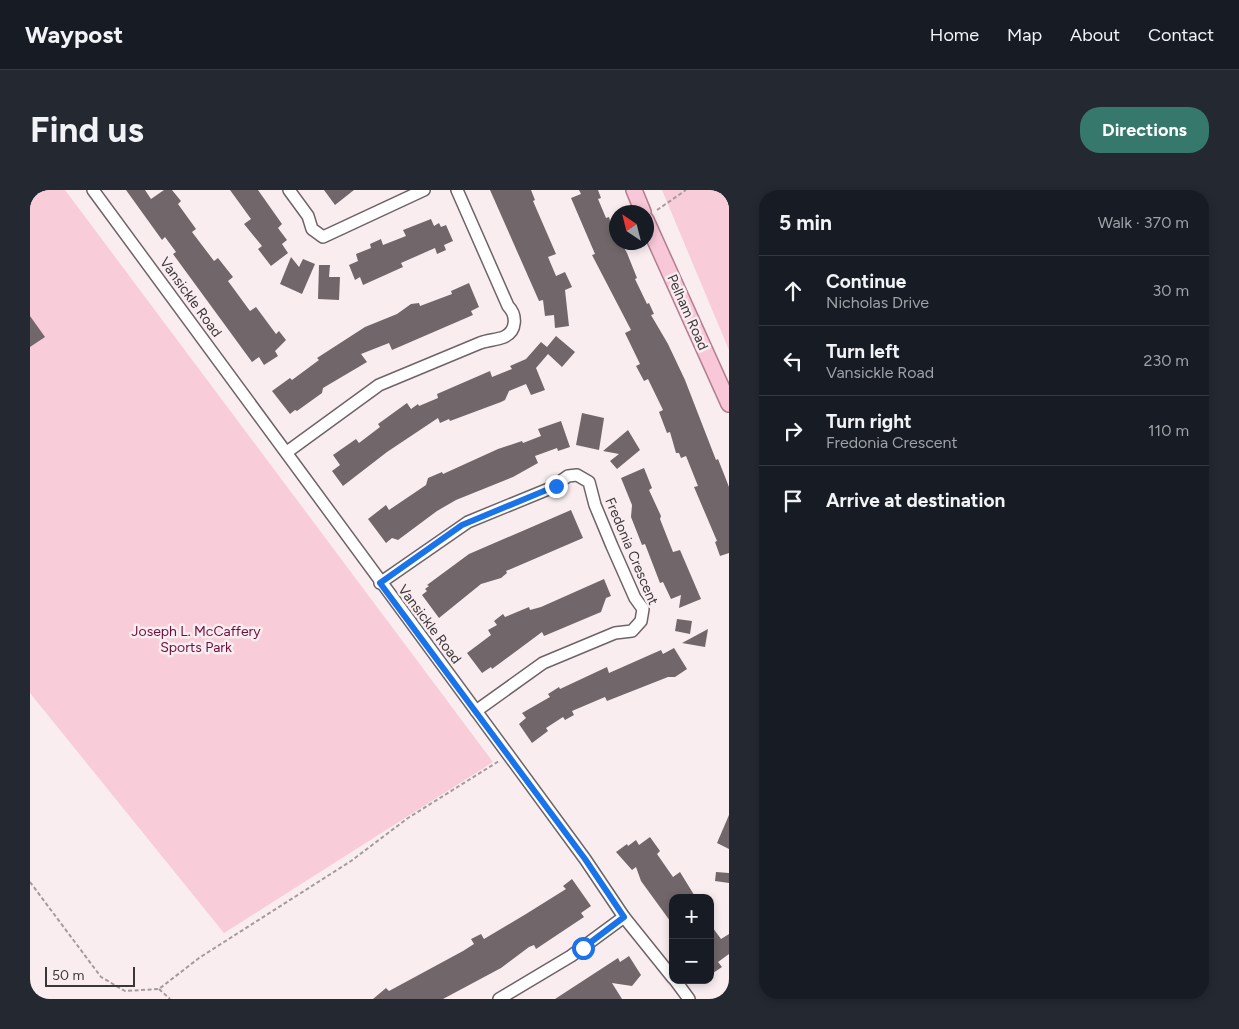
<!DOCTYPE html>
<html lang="en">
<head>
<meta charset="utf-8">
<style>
	body { margin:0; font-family:Figtree,sans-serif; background:#242831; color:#f1f3f6 }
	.controls { position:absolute; right:15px; bottom:15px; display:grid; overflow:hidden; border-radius:10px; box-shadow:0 2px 8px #0003 }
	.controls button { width:45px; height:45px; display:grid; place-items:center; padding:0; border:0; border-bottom:1px solid #363941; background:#171b24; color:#f1f3f6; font:25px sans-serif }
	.compass { position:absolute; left:579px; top:15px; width:45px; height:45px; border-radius:50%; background:#171b24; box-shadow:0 2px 8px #0003; rotate:325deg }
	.scale { position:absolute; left:15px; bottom:12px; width:90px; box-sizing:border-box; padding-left:5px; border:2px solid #3b3638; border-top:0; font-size:14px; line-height:18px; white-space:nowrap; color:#3b3638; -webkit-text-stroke:4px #f9edf0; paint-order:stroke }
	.stop { position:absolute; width:15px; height:15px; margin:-11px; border:4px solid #1a73e8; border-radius:50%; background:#fff }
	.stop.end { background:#1a73e8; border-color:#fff; box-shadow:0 1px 5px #0008 }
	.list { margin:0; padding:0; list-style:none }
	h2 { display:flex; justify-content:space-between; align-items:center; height:65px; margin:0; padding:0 20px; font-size:21px }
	h2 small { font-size:16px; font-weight:400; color:#9ea1a6 }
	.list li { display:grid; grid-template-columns:32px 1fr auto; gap:15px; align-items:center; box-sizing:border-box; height:70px; padding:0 20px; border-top:1px solid #363941 }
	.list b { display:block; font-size:19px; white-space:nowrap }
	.list p { margin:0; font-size:16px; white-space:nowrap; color:#9ea1a6 }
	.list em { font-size:16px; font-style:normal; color:#9ea1a6 }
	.icon { flex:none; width:28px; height:28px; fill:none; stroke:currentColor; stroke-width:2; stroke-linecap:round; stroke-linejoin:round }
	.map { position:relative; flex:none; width:699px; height:809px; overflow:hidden; border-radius:20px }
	header { display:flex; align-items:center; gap:30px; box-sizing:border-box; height:70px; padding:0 25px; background:#171b24; border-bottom:1px solid #363941 }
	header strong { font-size:24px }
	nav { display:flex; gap:28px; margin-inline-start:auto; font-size:18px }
	.intro { display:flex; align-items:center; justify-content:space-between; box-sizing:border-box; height:120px; padding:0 30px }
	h1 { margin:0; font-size:35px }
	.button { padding:12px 22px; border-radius:20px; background:#36796c; color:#fff; font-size:18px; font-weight:700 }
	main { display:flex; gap:30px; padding:0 30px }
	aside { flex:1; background:#171b24; border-radius:20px; box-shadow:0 2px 8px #0003 }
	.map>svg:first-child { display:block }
	.green { fill:#f8ccd9 }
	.building { fill:#71676a }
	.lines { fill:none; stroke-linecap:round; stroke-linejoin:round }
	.minor-casing { stroke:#6e6467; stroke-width:14 }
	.major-casing { stroke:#b37e8f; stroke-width:18 }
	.path { stroke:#a49b9e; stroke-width:2; stroke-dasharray:4 2.5; stroke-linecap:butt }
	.minor { stroke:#fff; stroke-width:11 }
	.major { stroke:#f8c8d8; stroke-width:15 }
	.route { stroke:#1a73e8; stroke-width:6 }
	.labels { text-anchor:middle; stroke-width:5; stroke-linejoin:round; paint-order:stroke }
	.street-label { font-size:14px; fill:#3b3638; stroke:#f9edf0 }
	.park-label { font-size:14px; fill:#6e0e3c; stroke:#f9edf0 }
</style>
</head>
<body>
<header>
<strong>Waypost</strong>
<nav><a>Home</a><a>Map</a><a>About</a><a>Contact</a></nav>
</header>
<div class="intro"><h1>Find us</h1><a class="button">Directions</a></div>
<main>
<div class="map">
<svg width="699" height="809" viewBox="0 0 699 809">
	<rect width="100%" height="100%" fill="#f9edf0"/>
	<g class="green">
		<path d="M0 0H35L463 572 194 743 0 503Z"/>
		<path d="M632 0H699V160Z"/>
	</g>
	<g class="building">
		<path d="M96 0H115L121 9 134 0H142L151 11 148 14 166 39 162 42 184 71 188 68 203 87 198 91 220 121 226 117 246 144 249 141 256 150 245 161 248 166 234 175 229 167 222 172 143 64 146 62 135 47 132 50Z"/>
		<path d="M200 0H228L252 34 248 38 257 50 252 54 258 63 241 76 228 59 232 56 214 34 221 29Z"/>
		<path d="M294 0H324L305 15Z"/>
		<path d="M460 0H501L505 10 503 11 526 64 518 67 526 86 535 82 542 97 535 100 539 136 525 138 524 125 515 126 513 110 509 111Z"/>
		<path d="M549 0H568L571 8 568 9 576 28 579 27 586 52H591L597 63 607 88 605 89 617 114 619 113 624 124 621 125 638 154 655 190 686 270 688 269 699 297V363L690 366 685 352 687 351 664 297 668 296 656 266 651 268 649 263H646L640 242 637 243 629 222 633 220 618 189 614 191 606 176 610 174 595 143 601 140 562 65 565 64 541 8 551 4Z"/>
		<path d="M401 29 404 36 409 33 411 37 416 35 423 51 414 55 416 60 407 64 405 58 371 73 373 77 333 95 330 87 325 90 319 75 328 71 326 64 341 58 340 54 351 49 353 55 376 46 373 40Z"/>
		<path d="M261 67 269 77 273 69 285 74 272 104 250 94Z"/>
		<path d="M289 75H300L299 87H310L309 110 288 109Z"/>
		<path d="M439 93 449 117 441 121 443 125 362 160 359 153 331 164 337 172 293 198 292 203 267 221 265 220 260 224 242 201 260 188 262 190 289 170 287 168 335 137 367 124 381 114 389 113 390 116 422 104 421 101Z"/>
		<path d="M0 126 15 147 0 157Z"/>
		<path d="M526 146 545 162 532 177 518 164 506 178 515 200 501 205 496 194 479 201 475 210 471 212 420 231 419 229 410 233 408 228 357 262 313 296 302 281 310 275 303 265 326 249 329 253 350 237 348 234 377 213 381 219 388 214 389 216 408 208 407 204 460 181 462 187 482 179 480 176 496 169 511 152 517 157Z"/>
		<path d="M552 223 574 228 569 260 546 255Z"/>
		<path d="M531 231 540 257 528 261 527 258 505 266 508 273 483 287 426 310 407 321 368 350 362 348 356 353 338 329 356 315 359 320 396 295 398 288 412 282 413 284 468 259 492 251 493 253 511 246 508 239Z"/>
		<path d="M598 240 610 260 587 279 580 271 589 264 573 261Z"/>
		<path d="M614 278 622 298 619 300 631 326 630 329 643 362 650 360 671 409 649 418 651 405 641 409 633 392 630 393 615 354 612 355 601 327 602 315 591 288Z"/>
		<path d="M541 320 553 348 476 381 477 383 471 388 451 394 409 428 392 405 397 401 395 399 399 396 397 395 439 364Z"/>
		<path d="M574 389 581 406 576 408 571 422 514 446 512 442 462 479 461 477 452 483 437 463 461 445 458 440 467 435 464 431 473 424 475 427 499 417 500 420 511 417Z"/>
		<path d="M647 429 662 431 660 444 645 441Z"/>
		<path d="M678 439 675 457 652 453Z"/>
		<path d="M644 458 657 479 645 487H638L577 511 575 507 542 521 544 525 535 530 533 527 516 538 518 541 502 553 489 534 496 528 492 523 520 507 518 504 529 497 530 499 577 477 579 483 631 460 633 464Z"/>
		<path d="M699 625V659L687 653Z"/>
		<path d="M620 647 630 661 627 664 643 687 650 682 666 708H643V735L611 691 606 677 602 680 586 662 597 654 598 656 606 650 609 655Z"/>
		<path d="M686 682 699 683V693L685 691Z"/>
		<path d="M542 689 561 716 551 723 554 727 506 759 504 755 499 757 471 778 413 809H343L356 798 359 801 433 761 444 754 441 749 451 744 454 749 496 724 536 699 533 696Z"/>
		<path d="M680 734 691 749 699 744V764L688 772 692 777 680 785Z"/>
		<path d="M599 766 611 785 602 796 582 793 592 809H525L588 768 590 772Z"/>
	</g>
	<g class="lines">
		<defs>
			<g id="minor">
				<path d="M63 0 555 669 594 727 643 788"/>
				<path d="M259 0 278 26 282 39 293 47 394 0"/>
				<path d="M257 262 349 195 450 153C458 150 466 150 474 147 487 141 487 125 478 116L427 0"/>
				<path d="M350 393 438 332 521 298 538 286 547 285 559 292 565 315 582 356 605 408 613 419 611 431 602 441 585 443 513 473 446 521"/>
				<path d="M645 790 659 809"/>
				<path d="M469 809 541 766 594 727"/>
			</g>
			<g id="major">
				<path d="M604 0 613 22"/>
				<path d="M616 30 699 214"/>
			</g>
		</defs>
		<use href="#minor" class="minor-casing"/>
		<use href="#major" class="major-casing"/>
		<g class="path">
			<path d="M627 20 656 0"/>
			<path d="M0 692 71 787 95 801 129 799 169 768 321 671 378 628 469 571"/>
			<path d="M129 799 140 809"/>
		</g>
		<use href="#minor" class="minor"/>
		<use href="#major" class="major"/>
	</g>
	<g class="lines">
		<path class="route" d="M526 296 432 335 350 393 555 669 594 727 553 758"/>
	</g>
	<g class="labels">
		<g class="street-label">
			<text transform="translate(161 107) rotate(54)" y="5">Vansickle Road</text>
			<text transform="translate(658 122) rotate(66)" y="5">Pelham Road</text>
			<text transform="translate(602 361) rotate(67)" y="5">Fredonia Crescent</text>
			<text transform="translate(400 434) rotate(53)" y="5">Vansickle Road</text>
		</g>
		<g class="park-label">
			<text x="166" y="446">Joseph L. McCaffery<tspan x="166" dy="16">Sports Park</tspan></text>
		</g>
	</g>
</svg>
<div class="controls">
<button>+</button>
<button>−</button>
</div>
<svg class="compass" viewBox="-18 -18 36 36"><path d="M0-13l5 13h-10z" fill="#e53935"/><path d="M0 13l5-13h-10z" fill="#9ea1a6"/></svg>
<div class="scale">50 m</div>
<div class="stop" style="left:553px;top:758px"></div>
<div class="stop end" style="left:526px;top:296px"></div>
</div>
<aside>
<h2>5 min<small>Walk · 370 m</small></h2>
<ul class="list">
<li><svg class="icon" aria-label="ahead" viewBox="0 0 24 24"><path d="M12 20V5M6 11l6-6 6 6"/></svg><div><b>Continue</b><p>Nicholas Drive</p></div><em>30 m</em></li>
<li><svg class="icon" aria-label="left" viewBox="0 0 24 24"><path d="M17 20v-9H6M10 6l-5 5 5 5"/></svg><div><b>Turn left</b><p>Vansickle Road</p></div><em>230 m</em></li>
<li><svg class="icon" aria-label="right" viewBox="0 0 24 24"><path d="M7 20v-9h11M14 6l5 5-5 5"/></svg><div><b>Turn right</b><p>Fredonia Crescent</p></div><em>110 m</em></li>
<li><svg class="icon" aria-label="arrive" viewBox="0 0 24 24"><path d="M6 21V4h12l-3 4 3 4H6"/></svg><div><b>Arrive at destination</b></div></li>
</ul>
</aside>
</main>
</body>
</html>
